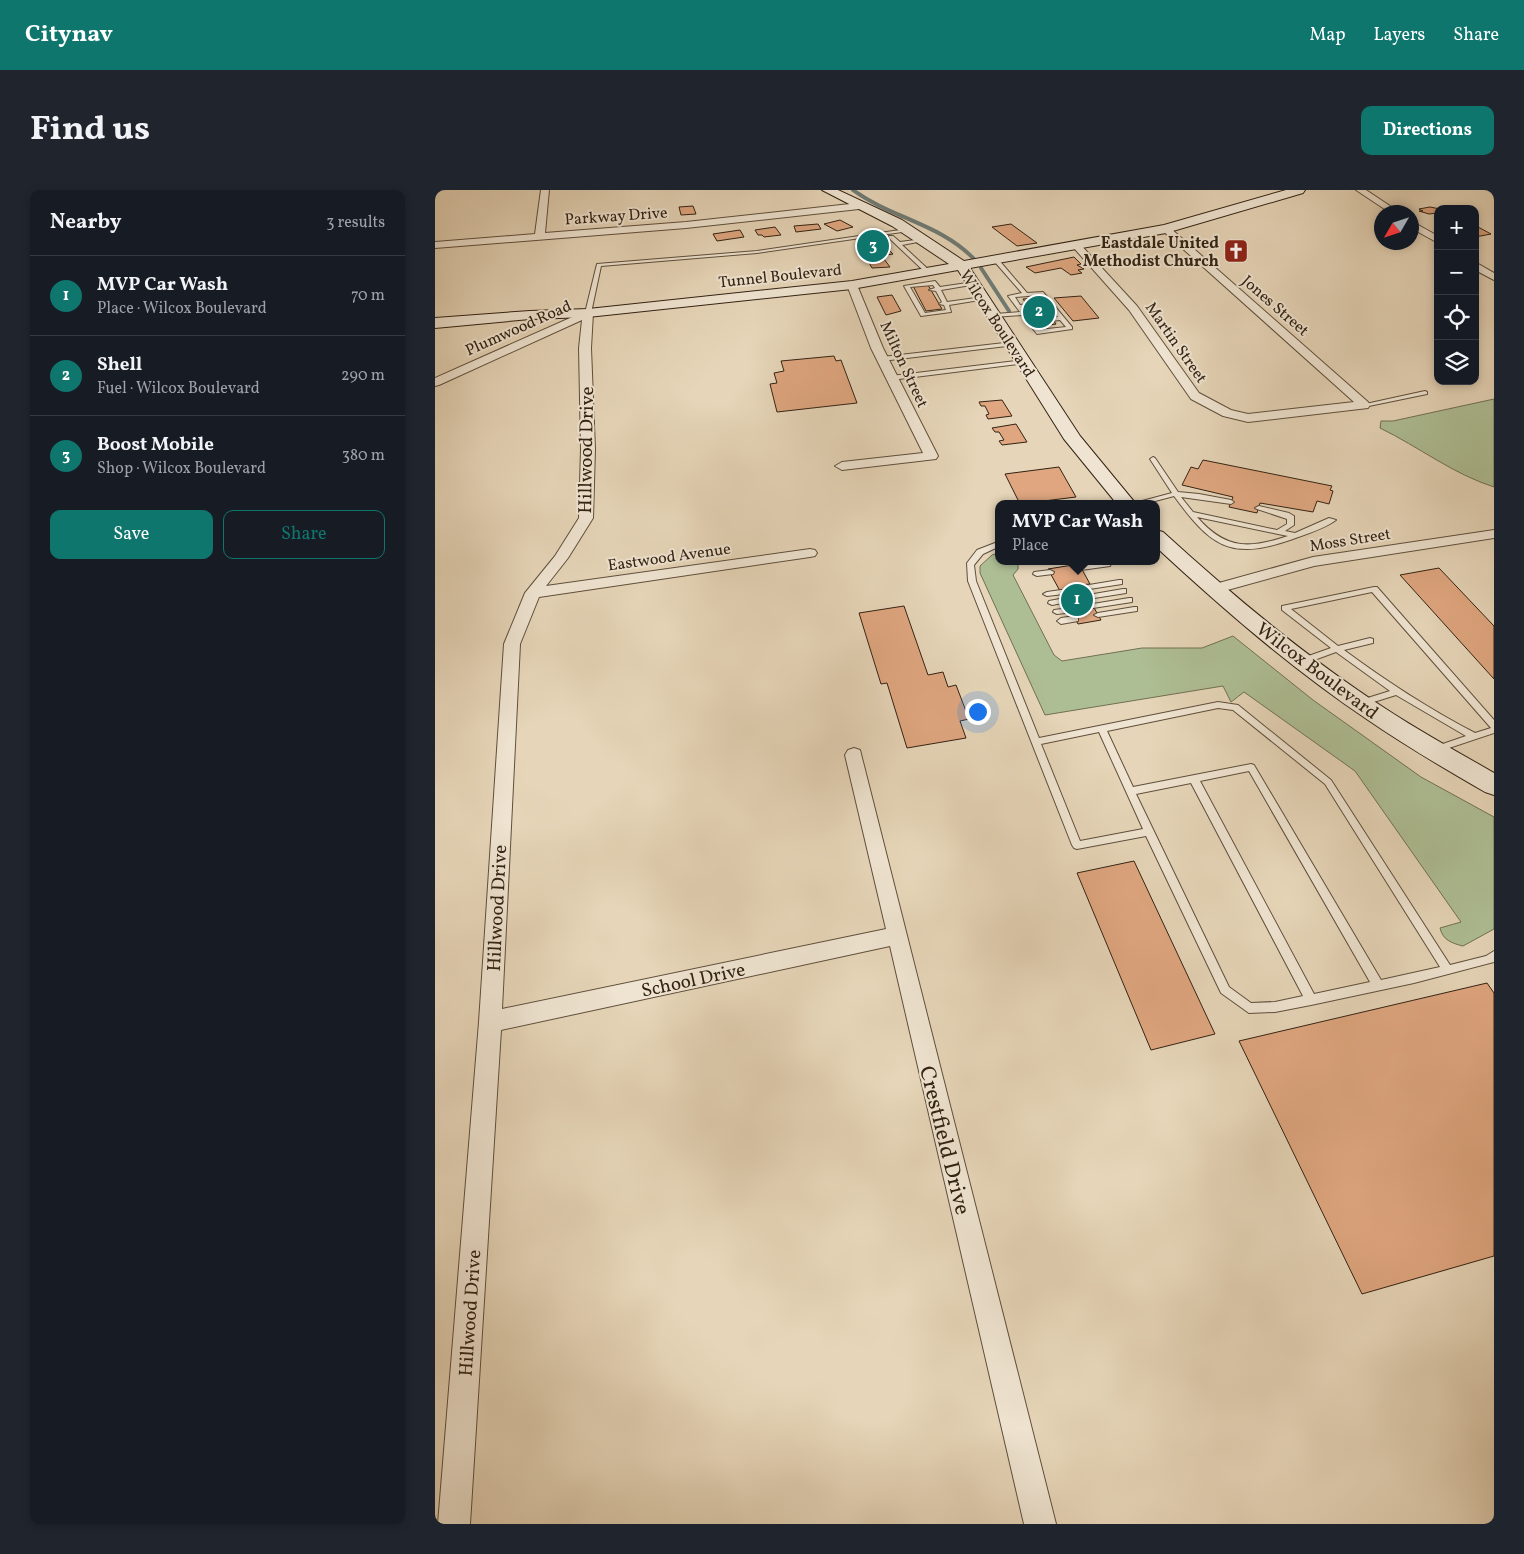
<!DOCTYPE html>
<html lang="en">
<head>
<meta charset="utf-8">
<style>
  body { margin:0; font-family:Vollkorn,serif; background:#20242c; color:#f1f3f6 }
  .controls { position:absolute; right:15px; top:15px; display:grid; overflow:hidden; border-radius:10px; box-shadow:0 2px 8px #0003 }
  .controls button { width:45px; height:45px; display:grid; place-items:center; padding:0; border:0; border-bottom:1px solid #363941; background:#171b24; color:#f1f3f6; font:25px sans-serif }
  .compass { position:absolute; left:939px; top:15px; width:45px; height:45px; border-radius:50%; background:#171b24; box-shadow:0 2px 8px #0003; rotate:231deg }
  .you { position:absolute; left:542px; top:521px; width:18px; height:18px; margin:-12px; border:4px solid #fff; border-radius:50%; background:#1a73e8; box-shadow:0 0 0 8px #1a73e833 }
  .badge { display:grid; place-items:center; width:32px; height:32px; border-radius:50%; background:#0f766e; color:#fff; font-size:16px; font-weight:700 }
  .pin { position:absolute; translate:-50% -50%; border:2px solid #fff; box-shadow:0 1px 5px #0006 }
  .popup { position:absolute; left:560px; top:310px; width:165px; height:65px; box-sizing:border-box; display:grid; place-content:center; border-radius:10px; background:#171b24; filter:drop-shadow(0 1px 4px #0005); font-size:16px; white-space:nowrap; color:#9ea1a6 }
  .popup b { font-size:19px; color:#f1f3f6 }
  .popup::after { content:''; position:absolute; left:50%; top:100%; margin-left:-10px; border:10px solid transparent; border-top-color:#171b24 }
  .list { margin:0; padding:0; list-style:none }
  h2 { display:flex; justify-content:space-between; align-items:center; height:65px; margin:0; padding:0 20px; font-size:21px }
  h2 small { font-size:16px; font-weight:400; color:#9ea1a6 }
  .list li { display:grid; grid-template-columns:32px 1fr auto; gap:15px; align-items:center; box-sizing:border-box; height:80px; padding:0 20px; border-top:1px solid #363941 }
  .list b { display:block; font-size:19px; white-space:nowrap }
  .list p { margin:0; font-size:16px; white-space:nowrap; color:#9ea1a6 }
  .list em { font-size:16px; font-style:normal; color:#9ea1a6 }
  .actions { display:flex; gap:10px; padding:15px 20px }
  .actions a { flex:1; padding:11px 0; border:1px solid #0f766e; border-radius:10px; text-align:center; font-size:18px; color:#0f766e }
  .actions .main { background:#0f766e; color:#fff }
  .icon { flex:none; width:28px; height:28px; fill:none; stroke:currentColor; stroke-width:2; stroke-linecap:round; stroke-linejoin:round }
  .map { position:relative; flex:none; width:1059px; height:1334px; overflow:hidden; border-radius:10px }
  header { display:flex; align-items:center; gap:30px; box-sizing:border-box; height:70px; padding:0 25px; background:#0f766e; color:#fff }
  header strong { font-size:24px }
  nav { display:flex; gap:28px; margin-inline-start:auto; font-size:18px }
  .intro { display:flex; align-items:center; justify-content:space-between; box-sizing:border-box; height:120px; padding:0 30px }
  h1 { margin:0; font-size:35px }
  .button { padding:12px 22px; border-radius:10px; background:#0f766e; color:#fff; font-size:18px; font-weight:700 }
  main { display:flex; gap:30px; padding:0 30px }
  aside { flex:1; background:#171b24; border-radius:10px; box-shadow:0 2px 8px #0003 }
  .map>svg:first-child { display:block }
  .green { fill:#aebe94; stroke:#707054 }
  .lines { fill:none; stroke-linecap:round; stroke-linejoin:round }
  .stream { stroke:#6f7b75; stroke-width:4 }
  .building { fill:#dfa67f; stroke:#322213 }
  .lane-casing { stroke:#5f4f3c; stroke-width:2 }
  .street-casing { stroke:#5f4f3c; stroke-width:2 }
  .secondary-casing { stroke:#322213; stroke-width:2 }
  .lane { fill:#efe4d1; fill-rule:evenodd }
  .street { fill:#efe4d1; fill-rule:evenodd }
  .secondary { fill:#efe4d1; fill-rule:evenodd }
  .labels { text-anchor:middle; stroke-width:4; stroke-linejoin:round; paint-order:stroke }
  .far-street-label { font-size:16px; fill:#322213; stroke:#efe4d1 }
  .far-poi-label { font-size:16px; font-weight:bold; fill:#322213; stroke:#efe4d1; text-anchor:end }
  .street-label { font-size:19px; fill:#322213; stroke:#efe4d1 }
  .near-street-label { font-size:22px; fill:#322213; stroke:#efe4d1 }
</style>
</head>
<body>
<header>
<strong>Citynav</strong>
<nav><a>Map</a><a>Layers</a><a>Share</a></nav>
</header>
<div class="intro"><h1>Find us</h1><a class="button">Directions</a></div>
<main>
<aside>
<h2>Nearby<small>3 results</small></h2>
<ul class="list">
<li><span class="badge">1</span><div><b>MVP Car Wash</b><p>Place · Wilcox Boulevard</p></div><em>70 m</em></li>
<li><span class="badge">2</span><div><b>Shell</b><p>Fuel · Wilcox Boulevard</p></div><em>290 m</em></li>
<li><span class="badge">3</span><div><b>Boost Mobile</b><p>Shop · Wilcox Boulevard</p></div><em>380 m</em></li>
</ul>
<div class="actions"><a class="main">Save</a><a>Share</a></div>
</aside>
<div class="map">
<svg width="1059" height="1334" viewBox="0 0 1059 1334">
  <rect width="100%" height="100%" fill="#e6d5b8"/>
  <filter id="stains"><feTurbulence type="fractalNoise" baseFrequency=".004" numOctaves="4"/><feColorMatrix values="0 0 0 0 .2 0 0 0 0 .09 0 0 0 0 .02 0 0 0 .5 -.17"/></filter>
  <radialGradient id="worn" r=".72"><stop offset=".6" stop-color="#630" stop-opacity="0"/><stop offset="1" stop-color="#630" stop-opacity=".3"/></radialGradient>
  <path class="green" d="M 1059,209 L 1059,297 C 1018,284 984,257 945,238 L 946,231 L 958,231 Z
    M 563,363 L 563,371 L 583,371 L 583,379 L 578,385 L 619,465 L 627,471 L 707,458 L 767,458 L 798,446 L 878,510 L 986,587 L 1059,627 L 1059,739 L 1028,756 C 1016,753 1008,750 1005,738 L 1026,732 L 920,581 L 809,502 L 796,512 L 788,496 L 610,525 L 545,383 L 545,376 L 557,365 Z"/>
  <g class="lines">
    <path class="stream" d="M 418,0 C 456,28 506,34 539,69
      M 546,78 L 574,121"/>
  </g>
  <path class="building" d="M 258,16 L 261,24 L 246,25 L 244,17 Z
    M 995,17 L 1005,19 L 1003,19 L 1003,23 L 994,24 L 984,21 L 988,21 L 984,19 Z
    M 405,30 L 418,37 L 402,41 L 389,34 Z
    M 383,34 L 386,39 L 361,42 L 359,36 Z
    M 576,34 L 602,53 L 582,56 L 557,37 Z
    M 340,37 L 346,45 L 329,47 L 327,45 L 323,45 L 320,40 Z
    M 1043,37 L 1056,44 L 1040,47 L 1040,38 Z
    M 305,40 L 309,47 L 282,51 L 278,44 Z
    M 443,49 L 458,64 L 439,67 L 424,52 Z
    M 639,67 L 646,74 L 642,75 L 649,79 L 643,80 L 647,83 L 636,85 L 626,78 L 600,83 L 591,77 Z
    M 449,69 L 455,77 L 437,78 L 433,71 Z
    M 493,95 L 507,119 L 491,121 L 478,96 Z
    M 457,105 L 466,121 L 451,125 L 442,107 Z
    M 646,106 L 664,128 L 638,131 L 619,108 Z
    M 602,108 L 621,134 L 606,136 L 588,109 Z
    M 399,166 L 401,171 L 406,170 L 422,213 L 342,222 L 335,194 L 342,193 L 339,183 L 349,181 L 346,171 Z
    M 567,210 L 577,226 L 553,229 L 551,225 L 554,224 L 550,216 L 546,216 L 544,212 Z
    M 581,234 L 592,252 L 567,255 L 564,251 L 569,250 L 564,242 L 560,242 L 557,238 Z
    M 768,270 L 897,296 L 895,300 L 898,301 L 894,314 L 882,311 L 878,322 L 825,313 L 822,323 L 794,317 L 798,307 L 747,295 L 756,277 L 763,279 Z
    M 624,277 L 641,307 L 585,314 L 570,284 Z
    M 644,374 L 655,394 L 646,395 L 666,430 L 643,434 L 613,379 Z
    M 1004,378 L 1059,436 L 1059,489 L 965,385 Z
    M 469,416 L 493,485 L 508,482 L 513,497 L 521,495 L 534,529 L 525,531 L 531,548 L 472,558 L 452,493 L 446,494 L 424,423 Z
    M 699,671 L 780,844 L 716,860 L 642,683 Z
    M 1052,793 L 1059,803 L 1059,1066 L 927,1104 L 804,851 Z"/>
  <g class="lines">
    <defs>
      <path id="lane" d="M 472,39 L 474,41 L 322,63 L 166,76 L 156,123 L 153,125 L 150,123 L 162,74 L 322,61 Z
        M 454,46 L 458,46 L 465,52 L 488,49 L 488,51 L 467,55 L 495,81 L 495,83 L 491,83 L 454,48 Z
        M 559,69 L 563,69 L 592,103 L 608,102 L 637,137 L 637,139 L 602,144 L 587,125 L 558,127 L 557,126 L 560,124 L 585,122 L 573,106 L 587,103 L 559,71 ZM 605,105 L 611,112 L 585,115 L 580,107 ZM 613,115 L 616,119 L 590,121 L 587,118 ZM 619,122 L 623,127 L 596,130 L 592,124 ZM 625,130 L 631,137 L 603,140 L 598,133 Z
        M 500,91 L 505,97 L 539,92 L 542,94 L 506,100 L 512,112 L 548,107 L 551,109 L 514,115 L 516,122 L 486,126 L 469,96 ZM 498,95 L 500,98 L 494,100 L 501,101 L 507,112 L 504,114 L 509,115 L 511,120 L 490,123 L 475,97 Z
        M 578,152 L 581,154 L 580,155 L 447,171 L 444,169 L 447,167 Z
        M 589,170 L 591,171 L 591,173 L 456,190 L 453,188 L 456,186 Z
        M 990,201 L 992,202 L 992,204 L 929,217 L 926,215 Z
        M 718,267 L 720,268 L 743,302 L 764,304 L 796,310 L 799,312 L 796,314 L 746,307 L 758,322 L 842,340 L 852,334 L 852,329 L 822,319 L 820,318 L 824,316 L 854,323 L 859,326 L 859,335 L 850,341 L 860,343 L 894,328 L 901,330 C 889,339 869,345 855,350 C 794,371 775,355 739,306 L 709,314 L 696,314 L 737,303 L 715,269 ZM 762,327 L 843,344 L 853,346 C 814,359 791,360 762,327 Z
        M 560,353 L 563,353 L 563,357 L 548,364 L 539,375 L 541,391 L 604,548 L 783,512 L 803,515 L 896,590 L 1015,775 L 1051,766 L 1059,761 L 1059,772 L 979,793 L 876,815 L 840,822 L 814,823 L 786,803 L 711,646 L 642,659 L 639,658 L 637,655 L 533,391 L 532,373 L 542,360 ZM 783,518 L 798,520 L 890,594 L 1005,777 L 946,790 L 819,575 L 816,574 L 698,597 L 672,541 ZM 664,542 L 708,639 L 645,651 L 606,554 ZM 814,581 L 935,792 L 879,804 L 765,591 ZM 756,593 L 868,806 L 840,812 L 816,813 L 794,797 L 701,604 Z
        M 672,372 L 676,374 L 675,376 L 646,380 L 642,378 L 646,376 Z
        M 615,380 L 619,382 L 618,384 L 602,386 L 598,384 L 599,382 Z
        M 684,390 L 687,390 L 687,394 L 648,400 L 644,398 L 648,396 Z
        M 939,397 L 942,397 L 1059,530 L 1059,543 L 1002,562 L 996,562 L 994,560 L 996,558 L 1031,546 L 961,505 L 926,516 L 923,515 L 922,513 L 923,511 L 955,501 L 901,462 L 871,473 L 865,473 L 865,469 L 896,458 L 847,420 L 847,416 ZM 937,402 L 1056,538 L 1040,543 C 994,519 951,491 909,460 L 938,453 L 938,449 L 935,448 L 903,456 L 856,419 Z
        M 688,399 L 691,399 L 691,403 L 653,409 L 649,407 L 653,405 Z
        M 626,400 L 629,400 L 629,404 L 612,406 L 608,404 L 612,402 Z
        M 630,408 L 634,410 L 633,412 L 617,415 L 613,413 L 614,411 Z
        M 694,408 L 697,408 L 697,412 L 658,418 L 654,416 L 658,414 Z
        M 699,417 L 702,417 L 702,421 L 663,427 L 659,425 L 663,423 Z
        M 635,418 L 639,420 L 638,422 L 622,424 L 618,422 L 619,420 Z
        M 640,426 L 643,427 L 643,431 L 626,434 L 622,431 L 626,428 Z"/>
      <path id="street" d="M 106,0 L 114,0 L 110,43 L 251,32 L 424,13 L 428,16 L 424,19 L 251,38 L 0,58 L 0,52 L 100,44 Z
        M 921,0 L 931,0 L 964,22 L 954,22 Z
        M 976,31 L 1003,46 L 1003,53 L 976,38 Z
        M 731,36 L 734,37 L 933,212 L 935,215 L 933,218 L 813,232 L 788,226 L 756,209 L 694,120 L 638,57 L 638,53 L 644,53 L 702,116 L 764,203 L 796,220 L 813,224 L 919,212 L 728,41 L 728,37 Z
        M 1040,72 L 1059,83 L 1059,90 L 1040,80 Z
        M 417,92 L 422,95 L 448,158 L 503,266 L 501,269 L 407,280 L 400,276 L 407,272 L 488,263 L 436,158 L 412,95 Z
        M 153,120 L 158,123 L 156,158 L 160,259 L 158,328 L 133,368 L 111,396 L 375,359 L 380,360 L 382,363 L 380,366 L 375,367 L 104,407 L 85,454 L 67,819 L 451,739 L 410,565 L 413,560 L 419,558 L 425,560 L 621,1334 L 589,1334 L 455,756 L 66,840 L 35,1334 L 3,1334 L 44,832 L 69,454 L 90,403 L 120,366 L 144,328 L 146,259 L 144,158 L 147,130 L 4,195 L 0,196 L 0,188 Z
        M 1059,340 L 1059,348 L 879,376 L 778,404 L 773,402 L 770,399 L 773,396 L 878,367 Z"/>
      <path id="secondary" d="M 387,0 L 403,0 L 467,30 L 529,71 L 729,35 L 851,0 L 870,0 L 868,3 L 731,43 L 535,78 L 645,246 L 701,314 L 682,314 L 629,249 L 523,80 L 417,99 L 153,127 L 95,129 L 0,138 L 0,128 L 95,121 L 153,119 L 417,91 L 514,74 L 457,36 Z
        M 721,340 L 728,342 C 798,406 871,467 951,519 C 986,542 1023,562 1059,583 L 1059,605 L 1050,602 C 1010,579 971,556 933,530 C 857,479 788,419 721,357 Z"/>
    </defs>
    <use href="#lane" class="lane-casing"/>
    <use href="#street" class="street-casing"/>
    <use href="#secondary" class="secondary-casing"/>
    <use href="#lane" class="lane"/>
    <use href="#street" class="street"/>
    <use href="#secondary" class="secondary"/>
  </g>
  <defs>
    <symbol id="church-square" viewBox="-11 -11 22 22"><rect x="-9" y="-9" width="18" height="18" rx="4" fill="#8f2418" stroke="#efe4d1"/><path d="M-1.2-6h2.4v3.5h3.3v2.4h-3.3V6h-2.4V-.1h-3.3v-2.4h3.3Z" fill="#fff"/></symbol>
  </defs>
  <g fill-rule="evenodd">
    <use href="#church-square" x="787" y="47" width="28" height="28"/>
  </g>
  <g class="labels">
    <g class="far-street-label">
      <text transform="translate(181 25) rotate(-4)" y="6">Parkway Drive</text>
      <text transform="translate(345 85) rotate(-6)" y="6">Tunnel Boulevard</text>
      <text transform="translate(841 115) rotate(41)" y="6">Jones Street</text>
      <text transform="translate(563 133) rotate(57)" y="6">Wilcox Boulevard</text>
      <text transform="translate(83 137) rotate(-24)" y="6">Plumwood Road</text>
      <text transform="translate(742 152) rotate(55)" y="6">Martin Street</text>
      <text transform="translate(470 174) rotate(65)" y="6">Milton Street</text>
      <text transform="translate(915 349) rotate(-9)" y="6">Moss Street</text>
      <text transform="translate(234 366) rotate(-8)" y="6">Eastwood Avenue</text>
    </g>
    <g class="far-poi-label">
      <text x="784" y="58">Eastdale United<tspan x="784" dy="18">Methodist Church</tspan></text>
    </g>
    <g class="street-label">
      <text transform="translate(150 260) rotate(-89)" y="7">Hillwood Drive</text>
      <text transform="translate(883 480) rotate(37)" y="7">Wilcox Boulevard</text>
      <text transform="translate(61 718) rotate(-87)" y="7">Hillwood Drive</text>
      <text transform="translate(258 789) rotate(-12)" y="7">School Drive</text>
      <text transform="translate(34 1123) rotate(-86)" y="7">Hillwood Drive</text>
    </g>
    <g class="near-street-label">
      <text transform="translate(511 950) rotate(76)" y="8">Crestfield Drive</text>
    </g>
  </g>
  <rect width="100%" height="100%" filter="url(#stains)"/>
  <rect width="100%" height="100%" fill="url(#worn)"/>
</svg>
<div class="controls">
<button>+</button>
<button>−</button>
<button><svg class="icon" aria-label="locate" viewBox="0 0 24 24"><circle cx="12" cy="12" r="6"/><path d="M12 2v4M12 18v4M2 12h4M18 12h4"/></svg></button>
<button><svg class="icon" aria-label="layers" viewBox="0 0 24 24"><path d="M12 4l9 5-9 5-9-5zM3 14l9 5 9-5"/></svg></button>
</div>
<svg class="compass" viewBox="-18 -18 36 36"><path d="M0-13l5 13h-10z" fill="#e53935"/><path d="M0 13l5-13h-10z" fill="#9ea1a6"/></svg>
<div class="you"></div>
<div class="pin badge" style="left:642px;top:410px">1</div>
<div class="popup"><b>MVP Car Wash</b>Place</div>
<div class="pin badge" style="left:604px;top:122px">2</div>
<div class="pin badge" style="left:438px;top:56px">3</div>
</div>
</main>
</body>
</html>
